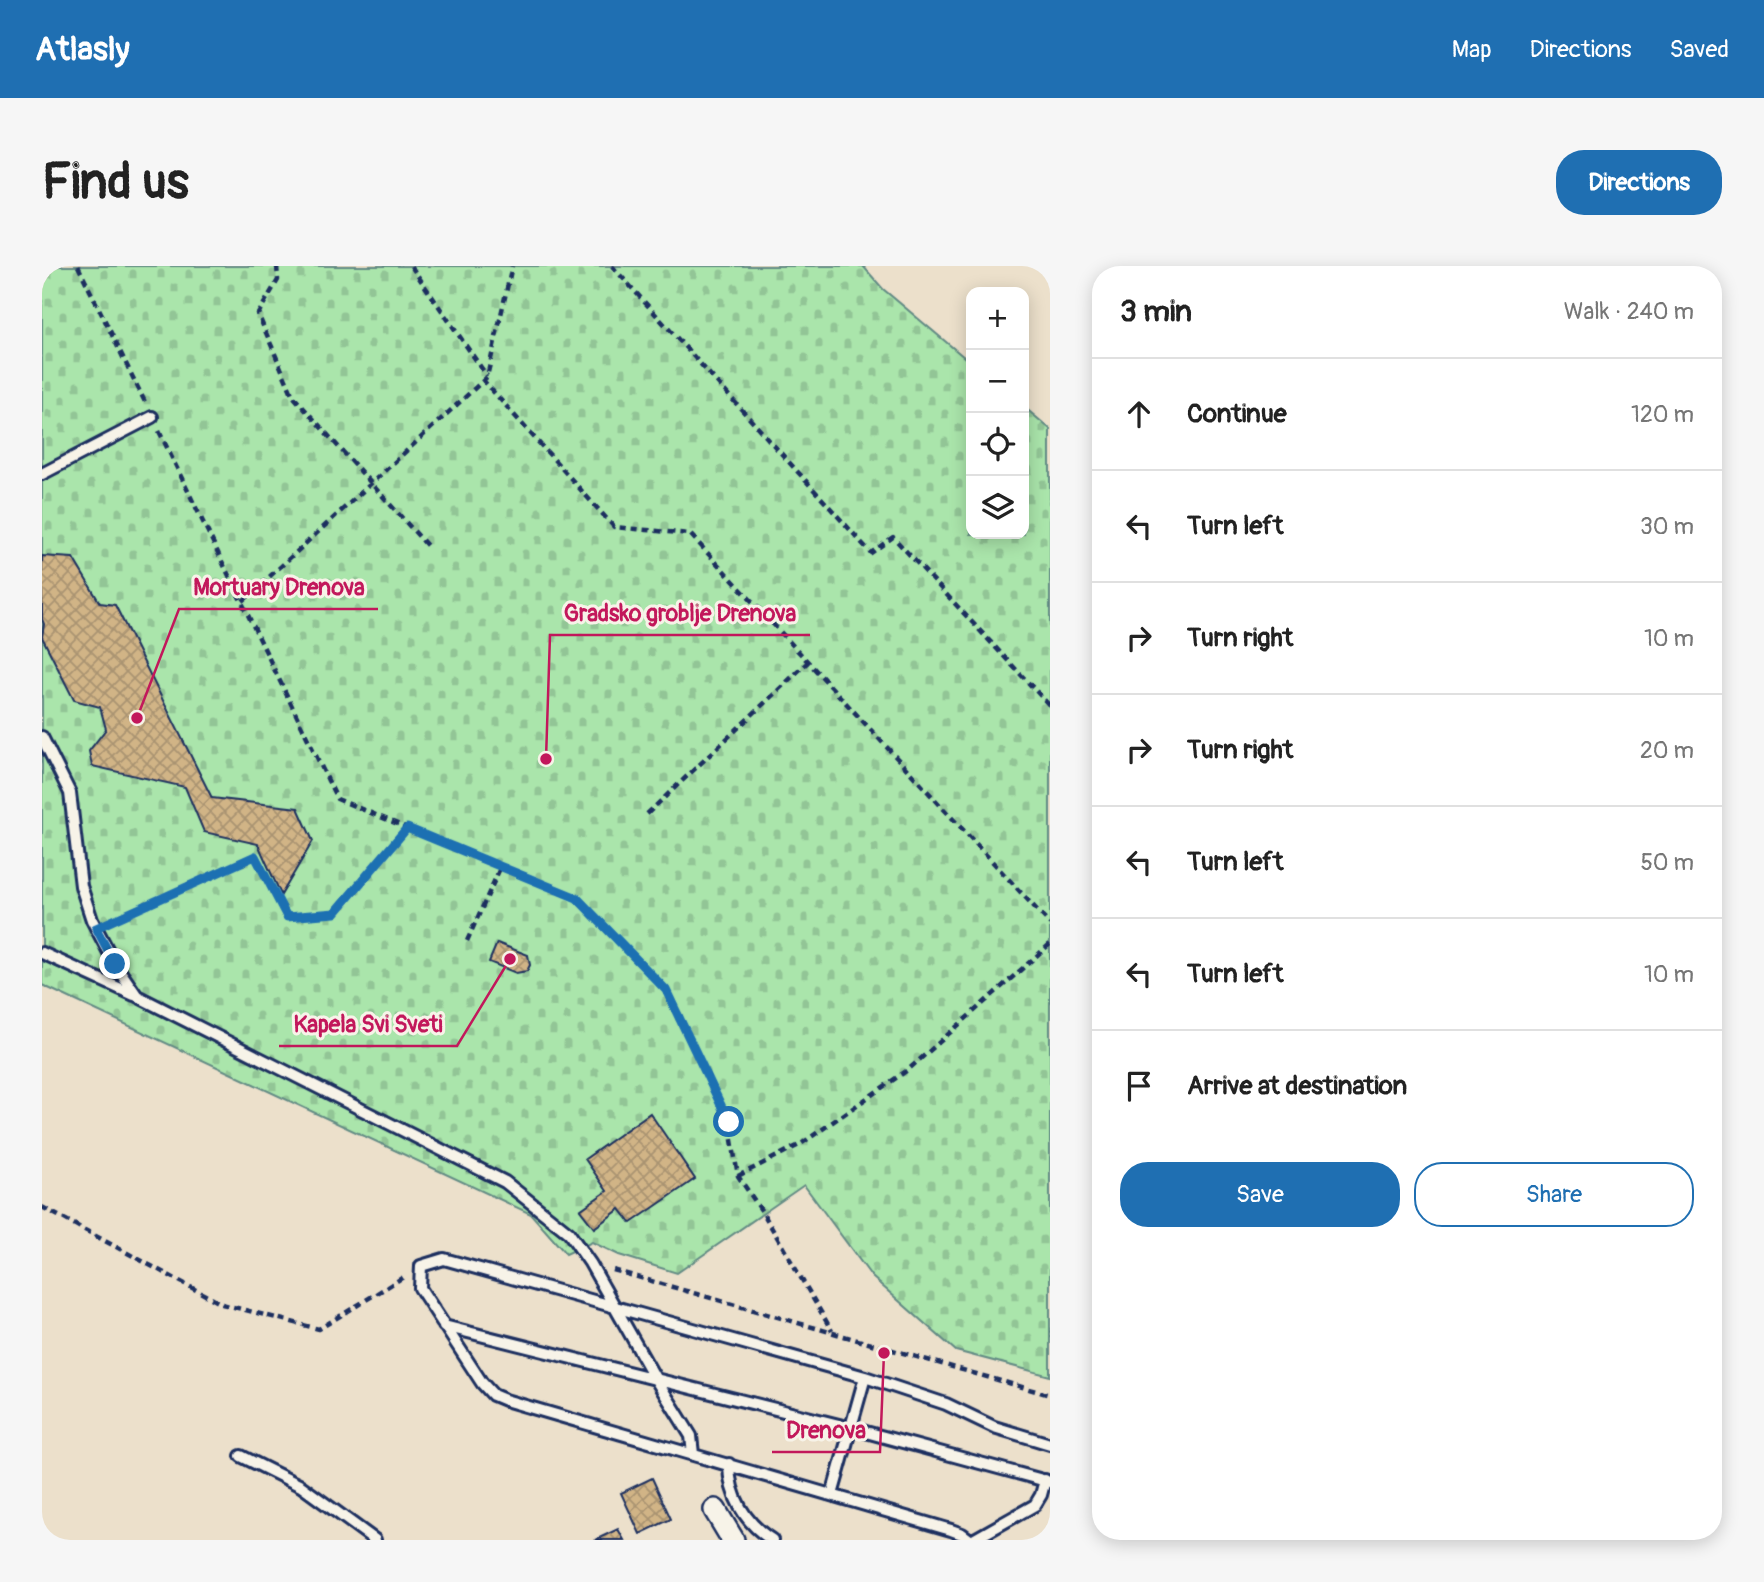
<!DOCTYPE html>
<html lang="en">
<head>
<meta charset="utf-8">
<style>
  body { margin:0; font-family:Pangolin,sans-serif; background:#f6f6f6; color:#222 }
  .controls { position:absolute; right:21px; top:21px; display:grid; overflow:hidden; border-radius:14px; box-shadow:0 4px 18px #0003 }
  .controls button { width:63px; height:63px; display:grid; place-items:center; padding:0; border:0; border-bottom:2px solid #e0e0e0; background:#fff; color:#222; font:35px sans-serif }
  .stop { position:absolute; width:21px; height:21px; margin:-16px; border:5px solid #1f6fb2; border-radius:50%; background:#fff }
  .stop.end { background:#1f6fb2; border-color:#fff; box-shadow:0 2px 7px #0008 }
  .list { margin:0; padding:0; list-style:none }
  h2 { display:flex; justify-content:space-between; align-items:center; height:91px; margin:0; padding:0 28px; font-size:30px }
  h2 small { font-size:23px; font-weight:400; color:#767676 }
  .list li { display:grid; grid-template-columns:46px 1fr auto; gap:21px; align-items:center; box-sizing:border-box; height:112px; padding:0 28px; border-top:2px solid #e0e0e0 }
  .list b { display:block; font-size:26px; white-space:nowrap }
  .list em { font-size:23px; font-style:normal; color:#767676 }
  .actions { display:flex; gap:14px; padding:21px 28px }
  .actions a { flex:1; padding:16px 0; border:2px solid #1f6fb2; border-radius:28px; text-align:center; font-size:24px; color:#1f6fb2 }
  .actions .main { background:#1f6fb2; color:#fff }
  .icon { flex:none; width:38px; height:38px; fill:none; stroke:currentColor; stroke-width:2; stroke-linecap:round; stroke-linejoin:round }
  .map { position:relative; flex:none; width:1008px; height:1274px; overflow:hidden; border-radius:28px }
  header { display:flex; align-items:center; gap:42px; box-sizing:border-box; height:98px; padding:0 35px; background:#1f6fb2; color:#fff }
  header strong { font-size:33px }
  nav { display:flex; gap:38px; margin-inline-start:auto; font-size:24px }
  .intro { display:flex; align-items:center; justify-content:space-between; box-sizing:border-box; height:168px; padding:0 42px }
  h1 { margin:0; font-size:49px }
  .button { padding:18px 32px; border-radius:28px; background:#1f6fb2; color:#fff; font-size:24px; font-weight:700 }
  main { display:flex; gap:42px; padding:0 42px }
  aside { flex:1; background:#fff; border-radius:28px; box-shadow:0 4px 18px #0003 }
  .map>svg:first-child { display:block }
  .cemetery { fill:url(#cemetery-stones); stroke:#628a84; stroke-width:2 }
  .building { fill:url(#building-cross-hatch); stroke:#1b2f5e; stroke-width:2 }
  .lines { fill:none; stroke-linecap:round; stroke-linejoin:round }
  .service-casing { stroke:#1b2f5e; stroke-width:16 }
  .minor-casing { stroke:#1b2f5e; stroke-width:26 }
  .path { stroke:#1b2f5e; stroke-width:4.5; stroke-dasharray:7 5; stroke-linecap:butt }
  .service { stroke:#f7f3e8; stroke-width:10 }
  .minor { stroke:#f7f3e8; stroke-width:21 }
  .route { stroke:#1f6fb2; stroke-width:9 }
  .leader { fill:none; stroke:#c2185b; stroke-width:2.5 }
  .callout-dot { fill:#c2185b; stroke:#f7f3e8; stroke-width:2.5 }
  .callout-label { font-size:23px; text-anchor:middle; font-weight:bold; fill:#c2185b; stroke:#f7f3e8; stroke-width:6; stroke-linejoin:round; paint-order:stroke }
</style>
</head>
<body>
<header>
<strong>Atlasly</strong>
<nav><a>Map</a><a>Directions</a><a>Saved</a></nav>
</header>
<div class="intro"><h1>Find us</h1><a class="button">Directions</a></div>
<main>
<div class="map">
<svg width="1008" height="1274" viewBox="0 0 1008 1274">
  <defs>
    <pattern id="cemetery-stones" width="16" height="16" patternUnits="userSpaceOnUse" patternTransform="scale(1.75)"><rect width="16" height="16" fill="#aae5ab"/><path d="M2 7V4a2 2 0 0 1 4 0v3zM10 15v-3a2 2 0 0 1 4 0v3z" fill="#92c596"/></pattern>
    <pattern id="building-cross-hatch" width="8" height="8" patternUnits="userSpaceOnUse" patternTransform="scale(1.75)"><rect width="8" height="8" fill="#d1b486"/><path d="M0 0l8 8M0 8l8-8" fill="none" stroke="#a99371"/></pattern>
  </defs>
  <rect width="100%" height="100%" fill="#ece0cb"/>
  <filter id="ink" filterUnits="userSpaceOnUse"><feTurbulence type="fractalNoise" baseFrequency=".0143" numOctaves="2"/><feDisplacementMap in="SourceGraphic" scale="14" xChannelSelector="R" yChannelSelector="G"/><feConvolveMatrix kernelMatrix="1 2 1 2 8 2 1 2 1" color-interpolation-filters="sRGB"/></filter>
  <g filter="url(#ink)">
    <path class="cemetery" d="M 0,0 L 821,0 L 841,23 L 929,97 L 929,268 L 982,268 L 982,141 L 1008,163 L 1008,1110 L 914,1085 L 830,1011 L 762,919 L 635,1007 L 577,989 L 550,976 L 524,988 L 489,948 L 0,719 Z"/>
    <path class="building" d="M 0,290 L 31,292 L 58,337 L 73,339 L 170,532 L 256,542 L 271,575 L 239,629 L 216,578 L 162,566 L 143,521 L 50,500 L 47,485 L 64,463 L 58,441 L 32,434 L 0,371 L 2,358 L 0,353 Z
      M 455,677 L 486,689 L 488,699 L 485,705 L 474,707 L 447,696 Z
      M 608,847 L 653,913 L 589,957 L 578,943 L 552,962 L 538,944 L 565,925 L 543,893 Z
      M 610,1212 L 629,1253 L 598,1268 L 579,1227 Z
      M 576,1263 L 582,1274 L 553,1274 Z"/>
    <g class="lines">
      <defs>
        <path id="service" d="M 0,208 L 110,151
          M 0,471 L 28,527 L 39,620 L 50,654 L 73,698 L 95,730 L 463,916 L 527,967 L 548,997 L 613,1112 L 649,1170 L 651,1188
          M 0,687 L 92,729
          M 402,1060 L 809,1162 L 1008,1216
          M 199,1190 L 259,1220 L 333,1274
          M 687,1198 C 687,1230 703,1257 730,1274
          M 790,1229 L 823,1111
          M 928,1274 L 920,1268 L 909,1264 L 463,1134 L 451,1129 L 440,1117 L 378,1022 L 379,1000 L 402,993 L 823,1111 L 904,1138 L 952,1161 L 1008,1178
          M 931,1274 L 993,1239 L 999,1229 L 1003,1214"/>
        <path id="minor" d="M 673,1244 L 691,1274"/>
      </defs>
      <use href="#service" class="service-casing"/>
      <use href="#minor" class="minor-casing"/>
      <path class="path" d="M 36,0 L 104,138
        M 235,0 L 236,14 L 216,48 L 251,130 L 388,283
        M 369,0 L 445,110
        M 570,0 L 829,287 L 851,271 L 1008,440
        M 440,113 L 572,261 L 648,268 L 1008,658
        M 117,165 L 295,533 L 535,632 L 624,724 L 687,856 L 696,910 L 721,947 L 790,1065
        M 201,335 L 445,111 L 470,0
        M 605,548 L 766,396
        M 68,655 L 213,590 L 245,651 L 293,647 L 365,562
        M 425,675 L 459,600
        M 696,910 L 759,878 L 867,803 L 1008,678
        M 0,941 L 180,1038 L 277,1063 L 363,1010
        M 571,1004 L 1008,1129"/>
      <use href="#service" class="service"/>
      <use href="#minor" class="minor"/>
    </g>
  </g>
  <g class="lines" filter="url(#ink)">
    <path class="route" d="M 73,698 L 54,662 L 213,590 L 245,651 L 293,647 L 365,562 L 535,632 L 624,724 L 687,856"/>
  </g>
  <path class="leader" d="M95 452L137 343H336M504 493L508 369H768M468 693L415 780H237M842 1087L838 1186H730"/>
  <g class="callout-dot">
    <circle cx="95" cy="452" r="7"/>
    <circle cx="504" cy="493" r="7"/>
    <circle cx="468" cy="693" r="7"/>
    <circle cx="842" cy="1087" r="7"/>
  </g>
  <g class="callout-label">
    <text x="237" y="329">Mortuary Drenova</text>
    <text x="638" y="355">Gradsko groblje Drenova</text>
    <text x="326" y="766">Kapela Svi Sveti</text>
    <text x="784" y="1172">Drenova</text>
  </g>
</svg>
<div class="controls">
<button>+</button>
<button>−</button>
<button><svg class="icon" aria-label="locate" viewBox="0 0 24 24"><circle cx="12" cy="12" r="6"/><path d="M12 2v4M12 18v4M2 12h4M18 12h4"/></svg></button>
<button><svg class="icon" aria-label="layers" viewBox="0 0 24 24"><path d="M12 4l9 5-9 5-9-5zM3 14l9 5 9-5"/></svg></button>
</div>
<div class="stop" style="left:687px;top:856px"></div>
<div class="stop end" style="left:73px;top:698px"></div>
</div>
<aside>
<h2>3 min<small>Walk · 240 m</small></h2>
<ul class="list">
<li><svg class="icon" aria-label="ahead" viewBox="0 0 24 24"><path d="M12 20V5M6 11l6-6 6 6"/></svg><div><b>Continue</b></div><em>120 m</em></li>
<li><svg class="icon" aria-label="left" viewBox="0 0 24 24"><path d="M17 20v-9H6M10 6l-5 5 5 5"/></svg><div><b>Turn left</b></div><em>30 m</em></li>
<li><svg class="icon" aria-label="right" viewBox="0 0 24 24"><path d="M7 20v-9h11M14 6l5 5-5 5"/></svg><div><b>Turn right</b></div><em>10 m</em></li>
<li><svg class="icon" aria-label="right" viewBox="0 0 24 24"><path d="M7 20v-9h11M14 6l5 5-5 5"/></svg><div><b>Turn right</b></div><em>20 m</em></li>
<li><svg class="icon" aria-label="left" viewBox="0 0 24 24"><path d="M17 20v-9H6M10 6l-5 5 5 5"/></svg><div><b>Turn left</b></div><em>50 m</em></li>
<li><svg class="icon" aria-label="left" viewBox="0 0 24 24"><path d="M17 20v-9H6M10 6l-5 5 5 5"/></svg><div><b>Turn left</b></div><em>10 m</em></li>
<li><svg class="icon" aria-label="arrive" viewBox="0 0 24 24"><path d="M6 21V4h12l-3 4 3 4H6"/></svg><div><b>Arrive at destination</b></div></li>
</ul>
<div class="actions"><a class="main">Save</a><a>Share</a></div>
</aside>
</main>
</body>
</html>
